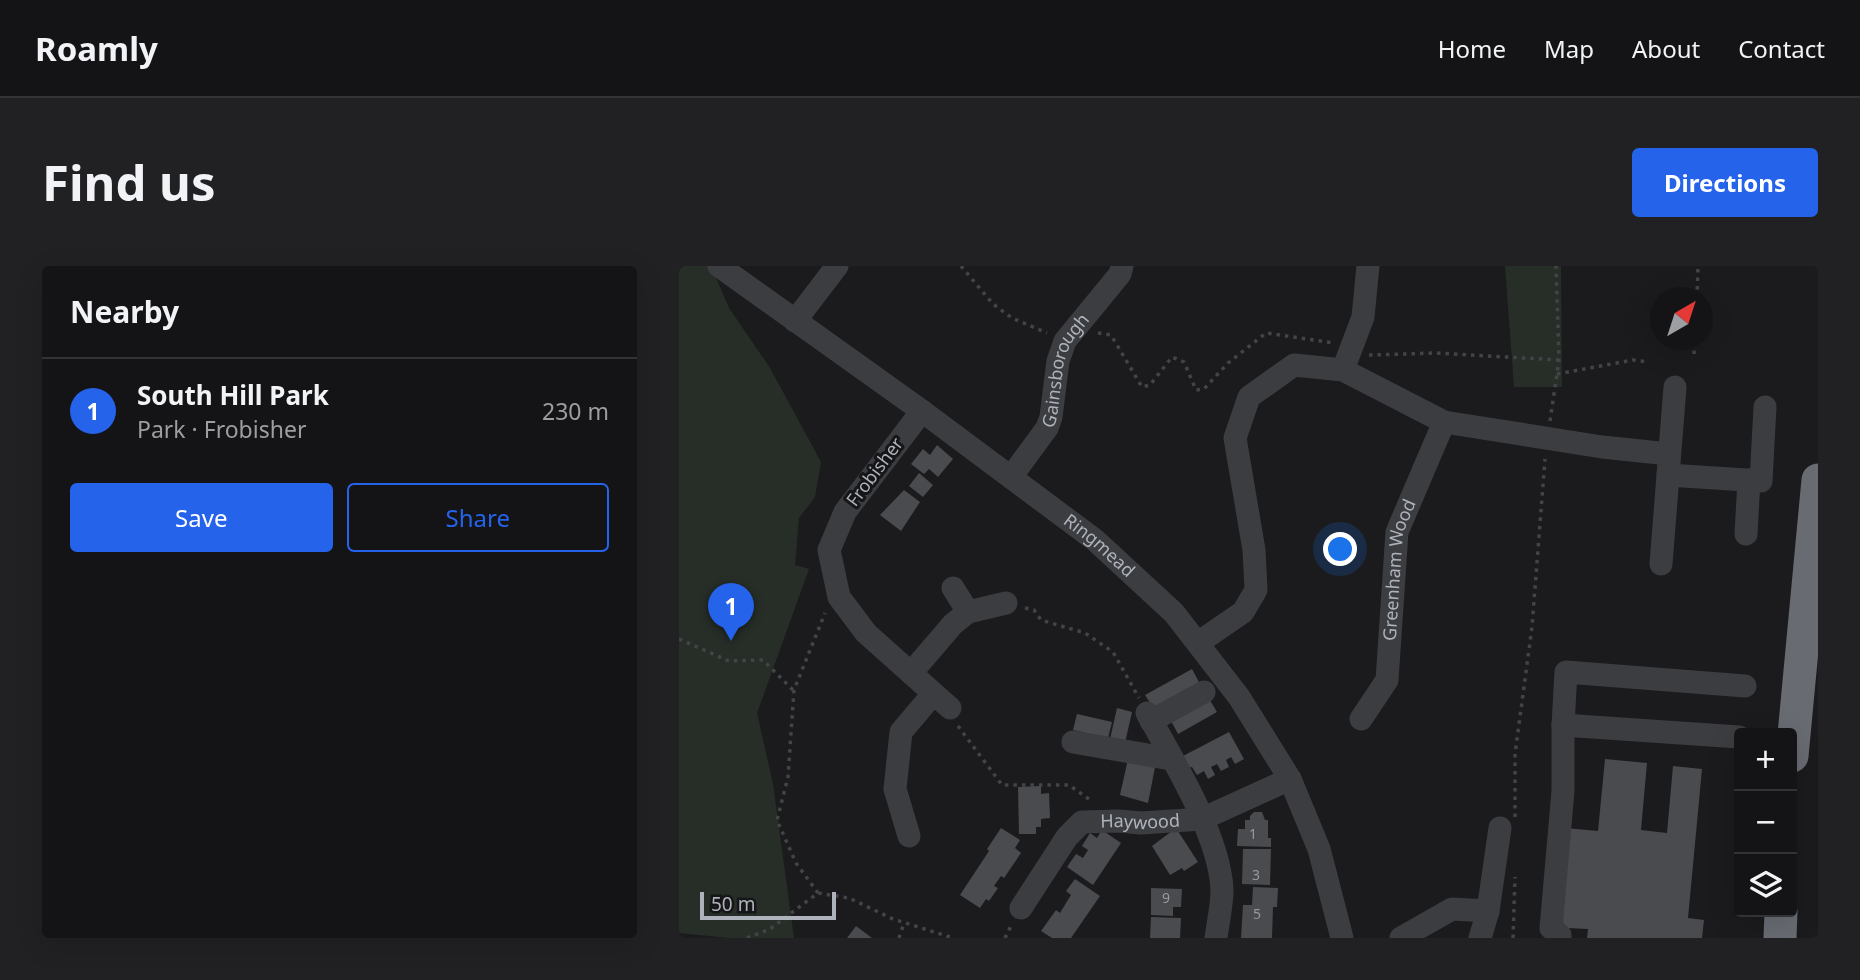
<!DOCTYPE html>
<html lang="en">
<head>
<meta charset="utf-8">
<style>
  body { margin:0; font-family:"Noto Sans",sans-serif; background:#212123; color:#f1f3f6 }
  .controls { position:absolute; right:21px; bottom:21px; display:grid; overflow:hidden; border-radius:7px; box-shadow:0 7px 28px #0002 }
  .controls button { width:63px; height:63px; display:grid; place-items:center; padding:0; border:0; border-bottom:2px solid #333335; background:#141416; color:#f1f3f6; font:35px sans-serif }
  .compass { position:absolute; left:971px; top:21px; width:63px; height:63px; border-radius:50%; background:#141416; box-shadow:0 7px 28px #0002; rotate:39deg }
  .scale { position:absolute; left:21px; bottom:18px; width:136px; box-sizing:border-box; padding-left:7px; border:4px solid #aeb3bb; border-top:0; font-size:19px; line-height:24px; white-space:nowrap; color:#aeb3bb; -webkit-text-stroke:5px #161618; paint-order:stroke }
  .you { position:absolute; left:662px; top:284px; width:24px; height:24px; margin:-18px; border:5px solid #fff; border-radius:50%; background:#1a73e8; box-shadow:0 0 0 10px #1a73e833 }
  .badge { display:grid; place-items:center; width:46px; height:46px; border-radius:50%; background:#2563eb; color:#fff; font-size:23px; font-weight:700 }
  .pin { position:absolute; translate:-50% -58px; filter:drop-shadow(0 2px 4px #0008) }
  .pin::after { content:''; position:absolute; top:37px; width:24px; height:21px; background:inherit; clip-path:polygon(0 0,100% 0,50% 100%) }
  .list { margin:0; padding:0; list-style:none }
  h2 { display:flex; justify-content:space-between; align-items:center; height:91px; margin:0; padding:0 28px; font-size:30px }
  h2 small { font-size:23px; font-weight:400; color:#9d9ea1 }
  .list li { display:grid; grid-template-columns:46px 1fr auto; gap:21px; align-items:center; box-sizing:border-box; height:105px; padding:0 28px; border-top:2px solid #333335 }
  .list b { display:block; font-size:26px; white-space:nowrap }
  .list p { margin:0; font-size:23px; white-space:nowrap; color:#9d9ea1 }
  .list em { font-size:23px; font-style:normal; color:#9d9ea1 }
  .actions { display:flex; gap:14px; padding:21px 28px }
  .actions a { flex:1; padding:16px 0; border:2px solid #2563eb; border-radius:7px; text-align:center; font-size:24px; color:#2563eb }
  .actions .main { background:#2563eb; color:#fff }
  .icon { flex:none; width:38px; height:38px; fill:none; stroke:currentColor; stroke-width:2; stroke-linecap:round; stroke-linejoin:round }
  .map { position:relative; flex:none; width:1139px; height:672px; overflow:hidden; border-radius:7px }
  header { display:flex; align-items:center; gap:42px; box-sizing:border-box; height:98px; padding:0 35px; background:#141416; border-bottom:2px solid #333335 }
  header strong { font-size:33px }
  nav { display:flex; gap:38px; margin-inline-start:auto; font-size:24px }
  .intro { display:flex; align-items:center; justify-content:space-between; box-sizing:border-box; height:168px; padding:0 42px }
  h1 { margin:0; font-size:49px }
  .button { padding:18px 32px; border-radius:7px; background:#2563eb; color:#fff; font-size:24px; font-weight:700 }
  main { display:flex; gap:42px; padding:0 42px }
  aside { flex:1; background:#141416; border-radius:7px; box-shadow:0 7px 28px #0002 }
  .map>svg:first-child { display:block }
  .green { fill:#272e28 }
  .building { fill:#4a4b4f }
  .lines { fill:none; stroke-linecap:round; stroke-linejoin:round }
  .path { stroke:#424448; stroke-width:3.5; stroke-dasharray:3.5 5; stroke-linecap:butt }
  .minor { stroke:#3c3d41; stroke-width:23 }
  .highway { stroke:#686b72; stroke-width:33 }
  .labels { text-anchor:middle; stroke-width:6; stroke-linejoin:round; paint-order:stroke }
  .number-label { font-size:14px; fill:#9599a0 }
  .street-label { font-size:18px; fill:#aeb3bb; stroke:#161618 }
</style>
</head>
<body>
<header>
<strong>Roamly</strong>
<nav><a>Home</a><a>Map</a><a>About</a><a>Contact</a></nav>
</header>
<div class="intro"><h1>Find us</h1><a class="button">Directions</a></div>
<main>
<aside>
<h2>Nearby<small></small></h2>
<ul class="list">
<li><span class="badge">1</span><div><b>South Hill Park</b><p>Park · Frobisher</p></div><em>230 m</em></li>
</ul>
<div class="actions"><a class="main">Save</a><a>Share</a></div>
</aside>
<div class="map">
<svg width="1139" height="672" viewBox="0 0 1139 672">
  <rect width="100%" height="100%" fill="#1b1b1d"/>
  <path class="green" d="M 0,0 L 32,0 L 50,42 L 91,102 L 142,196 L 136,231 L 120,252 L 116,299 L 130,303 L 78,447 L 94,518 L 115,672 L 50,672 L 0,667 Z
    M 826,0 L 882,0 L 883,121 L 835,121 Z"/>
  <path class="building" d="M 258,179 L 274,193 L 259,211 L 250,203 L 245,208 L 232,198 L 244,183 L 251,189 Z
    M 240,207 L 254,219 L 244,231 L 230,220 Z
    M 225,224 L 241,236 L 222,265 L 201,249 Z
    M 513,403 L 521,418 L 475,443 L 466,429 Z
    M 529,431 L 538,446 L 499,468 L 491,453 Z
    M 438,442 L 453,446 L 446,477 L 431,473 Z
    M 398,448 L 433,456 L 429,472 L 394,464 Z
    M 550,466 L 565,493 L 556,498 L 552,491 L 547,494 L 550,501 L 542,505 L 538,498 L 532,501 L 536,509 L 529,513 L 525,505 L 518,509 L 513,501 L 510,502 L 504,490 Z
    M 449,493 L 477,496 L 469,537 L 441,529 Z
    M 926,493 L 968,497 L 962,564 L 988,567 L 994,500 L 1023,503 L 1009,652 L 1025,654 L 1023,672 L 908,672 L 909,663 L 888,662 L 878,648 L 886,562 L 919,565 Z
    M 362,520 L 362,528 L 370,527 L 371,552 L 362,553 L 362,561 L 357,561 L 357,568 L 340,568 L 339,521 Z
    M 575,546 L 583,546 L 586,554 L 589,554 L 589,572 L 592,572 L 592,581 L 558,580 L 559,563 L 566,563 L 566,554 L 571,554 L 571,550 Z
    M 322,562 L 341,574 L 336,582 L 342,587 L 325,612 L 322,610 L 315,620 L 319,622 L 310,635 L 307,633 L 301,642 L 281,629 L 310,585 L 308,583 Z
    M 497,562 L 519,596 L 505,605 L 503,602 L 491,609 L 473,580 Z
    M 423,564 L 442,577 L 414,619 L 388,601 L 397,588 L 404,592 L 409,584 L 403,580 L 411,567 L 418,572 Z
    M 564,583 L 592,583 L 591,619 L 563,618 Z
    M 396,613 L 421,630 L 392,672 L 373,672 L 362,665 L 377,644 L 381,647 L 387,637 L 392,629 L 387,625 Z
    M 574,621 L 599,622 L 598,641 L 594,641 L 593,672 L 562,672 L 564,639 L 573,639 Z
    M 472,622 L 503,623 L 502,641 L 494,641 L 494,650 L 472,649 Z
    M 472,651 L 502,652 L 501,672 L 471,672 Z
    M 177,660 L 193,672 L 168,672 Z"/>
  <g class="lines">
    <path class="path" d="M 282,0 L 314,38 L 333,52 L 368,67
      M 1018,32 L 1019,0
      M 419,67 L 432,69 L 463,121 L 471,119 L 493,91 L 505,96 L 517,124 L 525,123 L 549,97 L 587,67 L 655,77
      M 1015,88 L 1016,74
      M 690,89 L 757,87 L 880,94
      M 878,108 L 954,94 L 970,96
      M 871,155 L 880,94 L 877,0
      M 346,342 L 355,344 L 362,354 L 406,367 L 434,386 L 460,432
      M 0,373 L 50,395 L 84,394 L 114,424
      M 279,460 L 323,519 L 390,519 L 414,536
      M 836,551 L 836,488 L 853,361 L 866,193
      M 139,627 L 117,597 L 98,554 L 109,511 L 115,424 L 146,347
      M 68,672 L 91,663 L 139,627 L 170,632 L 214,653 L 274,672
      M 220,672 L 225,657
      M 326,672 L 333,658
      M 834,672 L 836,611"/>
    <g class="minor">
      <path id="s1" d="M 40,0 L 243,145 L 416,274 L 495,347 L 560,431 L 611,513 L 640,583 L 663,672"/>
      <path d="M 116,55 L 158,0"/>
      <path d="M 664,104 L 684,51 L 689,0"/>
      <path d="M 243,145 L 166,246 L 150,284 L 160,331 L 187,367 L 271,442"/>
      <path d="M 989,209 L 1082,215 L 1086,141"/>
      <path id="s2" d="M 332,211 L 368,162 L 372,151 L 379,95 L 386,75 L 441,8 L 443,0"/>
      <path d="M 1067,268 L 1070,214"/>
      <path d="M 982,298 L 996,121"/>
      <path d="M 289,346 L 327,337"/>
      <path d="M 519,377 L 564,346 L 577,324 L 575,284 L 556,172 L 570,131 L 615,99 L 664,104 L 765,156 L 923,181 L 990,188"/>
      <path d="M 232,407 L 274,358 L 289,346 L 274,322"/>
      <path d="M 468,447 C 494,494 541,570 543,624 C 543,639 539,657 537,672"/>
      <path id="s3" d="M 682,453 L 708,414 L 718,266 L 765,156"/>
      <path d="M 472,455 L 525,426"/>
      <path d="M 884,459 L 1060,471"/>
      <path d="M 394,476 L 492,493"/>
      <path d="M 230,570 L 216,523 L 222,466 L 254,428"/>
      <path id="s4" d="M 342,642 L 388,571 L 403,556 L 440,555 L 462,557 L 523,553 L 611,513"/>
      <path d="M 722,672 L 773,643 L 809,645"/>
      <path d="M 801,672 L 809,645 L 821,562"/>
      <path d="M 881,672 L 881,669 L 872,662 L 884,525 L 884,459 L 887,406 L 1066,420"/>
    </g>
    <path class="highway" d="M 1113,490 L 1139,214
      M 1101,672 L 1102,646"/>
  </g>
  <g class="labels">
    <g class="number-label">
      <text x="574" y="573">1</text>
      <text x="577" y="614">3</text>
      <text x="487" y="637">9</text>
      <text x="578" y="653">5</text>
    </g>
    <g class="street-label">
      <text dy="6" stroke="none"><textPath href="#s2" startOffset="122">Gainsborough</textPath></text>
      <text transform="translate(196 206) rotate(-53)" y="6">Frobisher</text>
      <text dy="6" stroke="none"><textPath href="#s1" startOffset="472">Ringmead</textPath></text>
      <text dy="6" stroke="none"><textPath href="#s3" startOffset="158">Greenham Wood</textPath></text>
      <text dy="6" stroke="none"><textPath href="#s4" startOffset="164">Haywood</textPath></text>
    </g>
  </g>
</svg>
<div class="controls">
<button>+</button>
<button>−</button>
<button><svg class="icon" aria-label="layers" viewBox="0 0 24 24"><path d="M12 4l9 5-9 5-9-5zM3 14l9 5 9-5"/></svg></button>
</div>
<svg class="compass" viewBox="-18 -18 36 36"><path d="M0-13l5 13h-10z" fill="#e53935"/><path d="M0 13l5-13h-10z" fill="#9d9ea1"/></svg>
<div class="scale">50 m</div>
<div class="you"></div>
<div class="pin badge" style="left:52px;top:375px">1</div>
</div>
</main>
</body>
</html>
